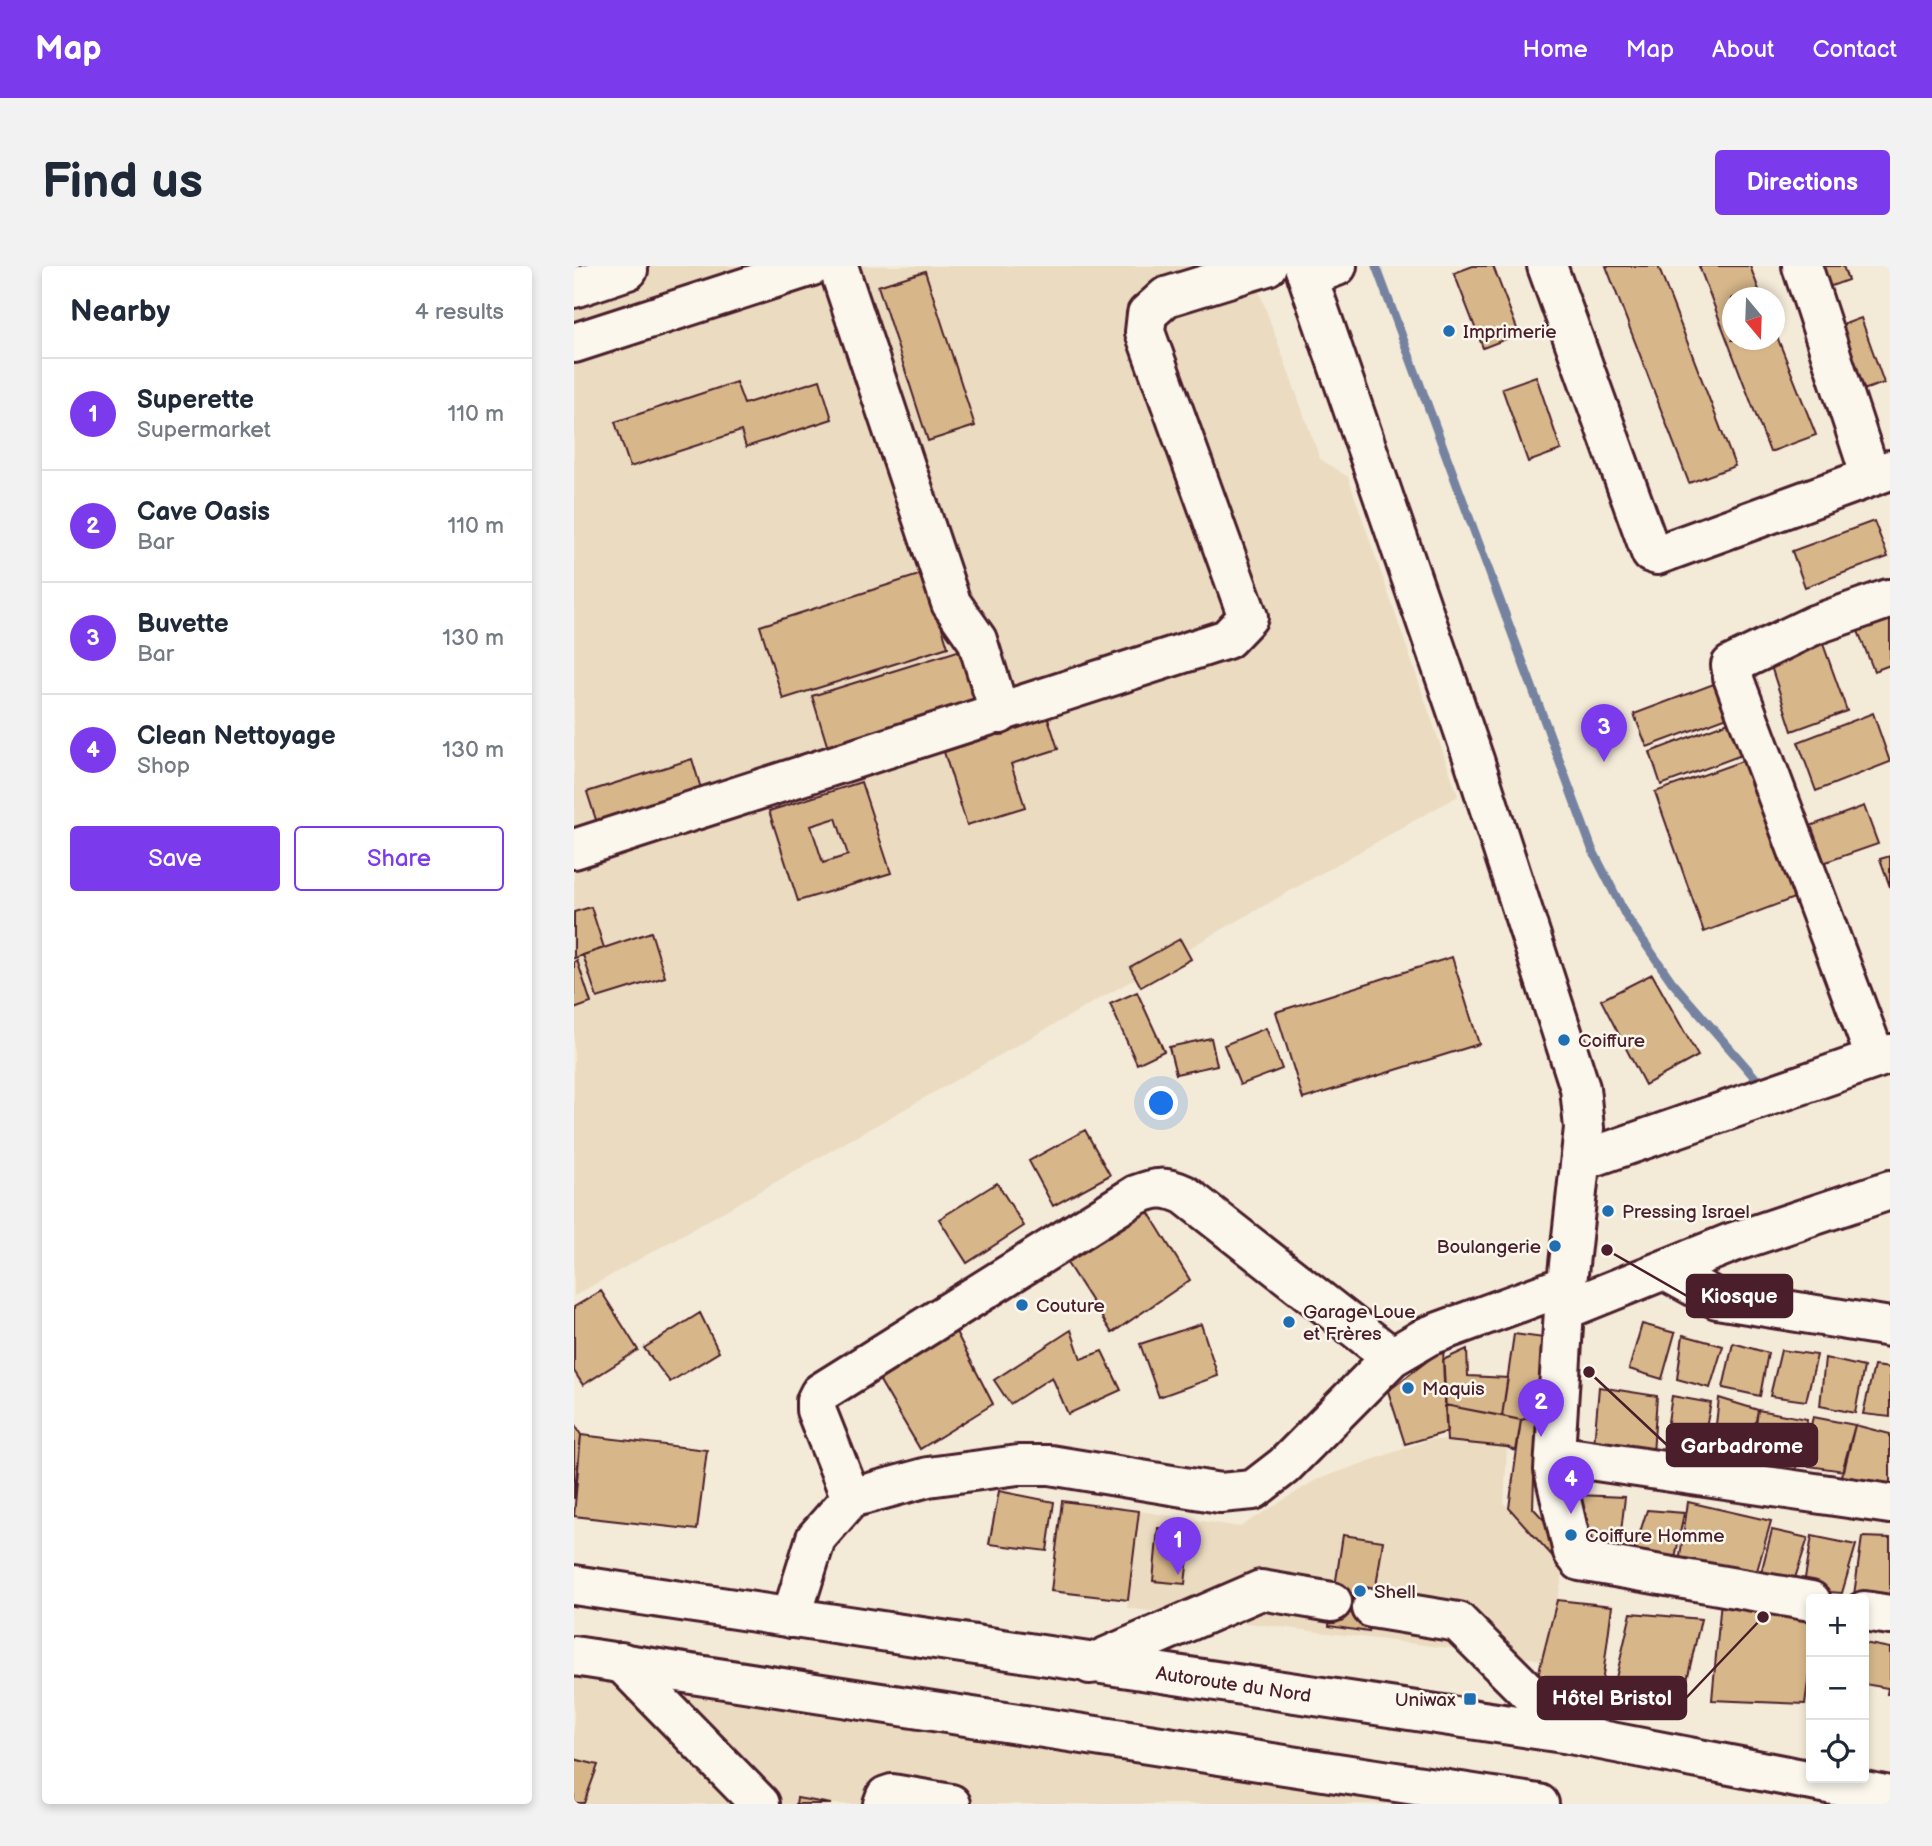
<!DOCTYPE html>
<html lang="en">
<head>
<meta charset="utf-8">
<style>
  body { margin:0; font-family:"Balsamiq Sans",sans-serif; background:#f2f2f3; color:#1f2937 }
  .controls { position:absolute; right:21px; bottom:21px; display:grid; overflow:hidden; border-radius:7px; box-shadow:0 4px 10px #0003 }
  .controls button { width:63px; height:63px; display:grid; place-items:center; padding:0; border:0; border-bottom:2px solid #e0e1e3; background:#fff; color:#1f2937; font:35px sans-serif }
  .compass { position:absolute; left:1148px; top:21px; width:63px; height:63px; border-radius:50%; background:#fff; box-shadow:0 4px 10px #0003; rotate:161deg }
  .you { position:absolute; left:588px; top:838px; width:24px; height:24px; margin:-18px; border:5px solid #fff; border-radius:50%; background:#1a73e8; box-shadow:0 0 0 10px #1a73e833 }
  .badge { display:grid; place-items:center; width:46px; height:46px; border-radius:50%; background:#7c3aed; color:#fff; font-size:23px; font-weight:700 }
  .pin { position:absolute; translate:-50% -58px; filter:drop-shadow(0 2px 4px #0008) }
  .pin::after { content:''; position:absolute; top:37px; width:24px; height:21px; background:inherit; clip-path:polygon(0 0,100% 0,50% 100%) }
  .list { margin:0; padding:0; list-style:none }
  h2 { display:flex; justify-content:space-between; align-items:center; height:91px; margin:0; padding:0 28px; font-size:30px }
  h2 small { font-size:23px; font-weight:400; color:#747a83 }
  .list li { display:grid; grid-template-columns:46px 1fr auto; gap:21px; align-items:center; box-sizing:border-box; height:112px; padding:0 28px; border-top:2px solid #e0e1e3 }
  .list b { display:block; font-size:26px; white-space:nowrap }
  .list p { margin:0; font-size:23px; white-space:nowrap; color:#747a83 }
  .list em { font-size:23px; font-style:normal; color:#747a83 }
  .actions { display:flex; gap:14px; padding:21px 28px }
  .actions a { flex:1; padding:16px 0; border:2px solid #7c3aed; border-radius:7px; text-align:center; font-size:24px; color:#7c3aed }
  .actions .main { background:#7c3aed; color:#fff }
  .icon { flex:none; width:38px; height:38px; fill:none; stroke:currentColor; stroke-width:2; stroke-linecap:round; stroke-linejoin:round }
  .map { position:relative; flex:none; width:1316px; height:1538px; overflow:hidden; border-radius:7px }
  header { display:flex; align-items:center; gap:42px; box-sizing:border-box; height:98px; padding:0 35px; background:#7c3aed; color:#fff }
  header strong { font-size:33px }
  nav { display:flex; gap:38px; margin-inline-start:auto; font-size:24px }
  .intro { display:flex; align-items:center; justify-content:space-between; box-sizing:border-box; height:168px; padding:0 42px }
  h1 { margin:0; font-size:49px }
  .button { padding:18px 32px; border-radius:7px; background:#7c3aed; color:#fff; font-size:24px; font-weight:700 }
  main { display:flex; gap:42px; padding:0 42px }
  aside { flex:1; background:#fff; border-radius:7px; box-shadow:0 4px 10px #0003 }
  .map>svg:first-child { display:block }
  .built { fill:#ebdbc1 }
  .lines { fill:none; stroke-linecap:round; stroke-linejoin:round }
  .stream { stroke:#7583a1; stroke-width:9 }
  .building { fill:#d7b78a; stroke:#4a1f2b; stroke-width:2; fill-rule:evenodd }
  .minor-casing { stroke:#4a1f2b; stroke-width:44 }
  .highway-casing { stroke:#4a1f2b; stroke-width:44 }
  .minor { stroke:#fbf7ec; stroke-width:38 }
  .highway { stroke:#fbf7ec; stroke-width:38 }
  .poi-dot { fill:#1f6fb2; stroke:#fbf7ec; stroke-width:2.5 }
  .labels { text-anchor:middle; stroke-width:5; stroke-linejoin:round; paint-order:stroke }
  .poi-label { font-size:19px; fill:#4a1f2b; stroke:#fbf7ec; text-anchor:start }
  .street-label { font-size:19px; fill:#4a1f2b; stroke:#fbf7ec }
  .leader { fill:none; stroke:#4a1f2b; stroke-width:2.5 }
  .callout-dot { fill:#4a1f2b; stroke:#fbf7ec; stroke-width:2.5 }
  .callout { fill:#4a1f2b; stroke:#4a1f2b; stroke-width:2.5 }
  .callout-label { font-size:21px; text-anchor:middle; font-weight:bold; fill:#fff }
</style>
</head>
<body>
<header>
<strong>Map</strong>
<nav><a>Home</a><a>Map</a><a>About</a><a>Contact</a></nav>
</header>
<div class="intro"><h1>Find us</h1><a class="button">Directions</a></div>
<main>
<aside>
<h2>Nearby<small>4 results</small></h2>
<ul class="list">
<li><span class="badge">1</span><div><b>Superette</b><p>Supermarket</p></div><em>110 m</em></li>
<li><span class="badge">2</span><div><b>Cave Oasis</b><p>Bar</p></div><em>110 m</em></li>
<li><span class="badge">3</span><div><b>Buvette</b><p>Bar</p></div><em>130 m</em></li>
<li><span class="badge">4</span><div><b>Clean Nettoyage</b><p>Shop</p></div><em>130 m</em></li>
</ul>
<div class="actions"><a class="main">Save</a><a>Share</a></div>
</aside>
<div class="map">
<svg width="1316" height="1538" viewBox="0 0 1316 1538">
  <rect width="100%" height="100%" fill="#f4ead8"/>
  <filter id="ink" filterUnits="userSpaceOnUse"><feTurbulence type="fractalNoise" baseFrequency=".0143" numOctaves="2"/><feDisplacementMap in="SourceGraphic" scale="14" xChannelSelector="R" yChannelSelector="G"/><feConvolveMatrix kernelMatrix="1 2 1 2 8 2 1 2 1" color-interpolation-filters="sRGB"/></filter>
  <g filter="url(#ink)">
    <path class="built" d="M 0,0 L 676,0 L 746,193 L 774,211 L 884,530 L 0,1030 Z
      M 857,1173 L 933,1181 L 930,1237 L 990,1303 L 970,1394 L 553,1342 L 565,1245 L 666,1261 L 742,1214 Z
      M 0,1390 L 897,1538 L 0,1538 Z"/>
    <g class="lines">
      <path class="stream" d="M 802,0 L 1018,583 L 1052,650 L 1098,716 L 1184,815"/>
    </g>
    <path class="building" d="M 899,0 L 919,0 L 945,68 L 909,82 L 880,7 Z
      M 1032,0 L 1084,0 L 1161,200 L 1115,217 Z
      M 1125,0 L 1176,0 L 1188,32 L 1158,32 L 1158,74 L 1200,74 L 1200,63 L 1242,169 L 1196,186 Z
      M 1232,0 L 1269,0 L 1274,14 L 1241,26 Z
      M 351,5 L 401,160 L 354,175 L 304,20 Z
      M 1287,52 L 1310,117 L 1280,127 L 1257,63 Z
      M 962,110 L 987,184 L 954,196 L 928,122 Z
      M 246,114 L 258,153 L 172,181 L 167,165 L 56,201 L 41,156 L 162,116 L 170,138 Z
      M 1300,255 L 1314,291 L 1231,321 L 1218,285 Z
      M 351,307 L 374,381 L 209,433 L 186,360 Z
      M 1316,352 L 1316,399 L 1300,405 L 1284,365 Z
      M 1249,378 L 1273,445 L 1218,465 L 1196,397 Z
      M 387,384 L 406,445 L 257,492 L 238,430 Z
      M 1145,416 L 1159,449 L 1073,481 L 1060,448 Z
      M 1299,447 L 1316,496 L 1242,525 L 1224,476 Z
      M 474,452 L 484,483 L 437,498 L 451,541 L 393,559 L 370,486 Z
      M 1160,454 L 1173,487 L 1087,519 L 1076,486 Z
      M 1188,488 L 1228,629 L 1130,666 L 1081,526 Z
      M 118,493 L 129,529 L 25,563 L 13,526 Z
      M 287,516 L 317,607 L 224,635 L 195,545 ZM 262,552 L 274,589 L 249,597 L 237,560 Z
      M 1290,540 L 1304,578 L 1249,597 L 1236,560 Z
      M 1316,590 L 1316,621 L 1306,593 Z
      M 17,641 L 30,682 L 0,692 L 0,646 Z
      M 77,666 L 91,711 L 23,732 L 9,689 Z
      M 606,673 L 617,693 L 567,721 L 556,701 Z
      M 878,691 L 905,778 L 729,833 L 702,746 Z
      M 3,694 L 17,737 L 0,743 L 0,696 Z
      M 1078,708 L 1124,790 L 1071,819 L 1027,734 Z
      M 563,726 L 590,785 L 563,798 L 536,738 Z
      M 692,762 L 708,803 L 666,819 L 650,779 Z
      M 637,772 L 643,799 L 602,808 L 595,781 Z
      M 511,864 L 536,909 L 479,940 L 455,895 Z
      M 423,917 L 450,960 L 393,997 L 365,953 Z
      M 573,944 L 616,1014 L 538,1067 L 493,997 Z
      M 27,1025 L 64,1084 L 9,1119 L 0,1105 L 0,1041 Z
      M 126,1047 L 145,1086 L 96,1116 L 70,1082 Z
      M 627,1058 L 644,1110 L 585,1131 L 566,1078 Z
      M 1068,1058 L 1101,1067 L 1088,1113 L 1055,1103 Z
      M 380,1062 L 419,1138 L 346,1183 L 302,1108 Z
      M 497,1064 L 507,1093 L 528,1085 L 547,1124 L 494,1148 L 478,1111 L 436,1138 L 420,1114 Z
      M 940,1068 L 970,1072 L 962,1150 L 947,1154 L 928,1150 Z
      M 1109,1069 L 1149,1080 L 1136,1122 L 1103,1113 Z
      M 1159,1077 L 1194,1087 L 1186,1130 L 1149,1122 Z
      M 869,1083 L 873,1166 L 831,1178 L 814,1125 Z
      M 893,1083 L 894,1110 L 934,1112 L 928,1150 L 871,1139 L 869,1094 Z
      M 1207,1084 L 1243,1089 L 1232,1135 L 1196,1130 Z
      M 1251,1092 L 1290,1101 L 1281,1147 L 1246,1140 Z
      M 1300,1100 L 1316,1102 L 1316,1151 L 1289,1148 Z
      M 1025,1121 L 1083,1130 L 1079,1188 L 1020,1179 Z
      M 1098,1130 L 1137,1137 L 1126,1190 L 1089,1188 Z
      M 1145,1132 L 1184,1144 L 1173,1202 L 1138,1194 Z
      M 871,1139 L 947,1154 L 942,1185 L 933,1181 L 873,1175 Z
      M 1184,1144 L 1233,1153 L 1220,1212 L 1176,1206 Z
      M 962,1150 L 959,1242 L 993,1279 L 990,1303 L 935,1242 L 947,1154 Z
      M 1239,1151 L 1281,1159 L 1270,1205 L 1227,1199 Z
      M 0,1157 L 7,1169 L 0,1233 Z
      M 1281,1159 L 1316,1168 L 1316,1224 L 1263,1224 Z
      M 7,1169 L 133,1184 L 123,1264 L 0,1250 Z
      M 425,1225 L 480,1236 L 473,1285 L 415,1278 Z
      M 1003,1229 L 1051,1231 L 1044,1292 L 999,1281 Z
      M 488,1235 L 565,1245 L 554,1334 L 477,1325 Z
      M 1114,1236 L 1197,1255 L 1181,1312 L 1104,1304 Z
      M 1073,1244 L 1110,1247 L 1099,1303 L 1061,1282 Z
      M 584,1262 L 617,1264 L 611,1318 L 579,1315 Z
      M 1198,1264 L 1234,1272 L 1220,1315 L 1187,1307 Z
      M 769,1269 L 809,1275 L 795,1366 L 755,1360 Z
      M 1238,1270 L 1282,1279 L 1268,1327 L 1229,1324 Z
      M 1288,1271 L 1316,1272 L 1316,1335 L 1280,1329 Z
      M 983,1334 L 1038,1340 L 1028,1418 L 963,1413 Z
      M 1147,1334 L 1237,1355 L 1237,1394 L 1231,1438 L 1138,1434 Z
      M 1057,1347 L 1127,1353 L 1110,1427 L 1039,1425 Z
      M 1290,1377 L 1316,1382 L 1316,1428 L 1313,1428 L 1314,1422 L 1290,1418 Z
      M 0,1493 L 24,1499 L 10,1537 L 0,1537 Z
      M 223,1532 L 257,1538 L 222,1538 Z"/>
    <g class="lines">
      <defs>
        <path id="minor" d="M 264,0 L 377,337 L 403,374 L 426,448
          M 730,0 L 900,494 L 1006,822 L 1010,862 L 990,1044 L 980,1204 L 999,1286 L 1006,1295 L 1237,1335
          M 973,0 L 1077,287 L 1083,289 L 1316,204
          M 1228,0 L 1297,211
          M 734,11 L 763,0
          M 0,22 L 54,4
          M 0,77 L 238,0
          M 0,583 L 653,373 L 674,351 L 571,66 L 573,48 L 592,31 L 693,0
          M 1302,793 L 1159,411 L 1157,399 L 1240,359 L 1314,333
          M 1007,895 L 1316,788
          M 1090,1004 L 1143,1033 L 1316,1061
          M 990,1044 L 1157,977 L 1316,924
          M 981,1189 L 1316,1238
          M 277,1232 L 242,1144 L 242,1135 L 246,1127 L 562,929 C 582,921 591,920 611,929 L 818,1091
          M 798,1342 L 884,1356 L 996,1468
          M 1290,1345 L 1316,1349
          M 217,1352 L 242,1272 L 277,1232 L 354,1211 L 444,1199 L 476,1199 L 646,1227 L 679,1224 L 710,1200 L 818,1091 L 854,1070 L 993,1019
          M 47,1396 L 186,1538
          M 516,1398 L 687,1324 L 758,1336
          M 309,1538 L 312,1530 L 318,1528 L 377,1538"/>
        <g id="highway">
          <path id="s1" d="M 0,1319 L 996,1468 L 1316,1530"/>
          <path d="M 0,1390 L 965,1538"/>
        </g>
      </defs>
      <use href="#minor" class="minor-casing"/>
      <use href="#highway" class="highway-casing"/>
      <use href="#minor" class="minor"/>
      <use href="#highway" class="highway"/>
    </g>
  </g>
  <g class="poi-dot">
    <circle cx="875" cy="65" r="7"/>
    <circle cx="990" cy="774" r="7"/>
    <circle cx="1034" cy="945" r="7"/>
    <circle cx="981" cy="980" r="7"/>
    <circle cx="448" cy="1039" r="7"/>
    <circle cx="715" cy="1056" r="7"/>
    <circle cx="834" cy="1122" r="7"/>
    <circle cx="997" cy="1269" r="7"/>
    <circle cx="786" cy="1325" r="7"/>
    <rect x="889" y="1426" width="14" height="14" rx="3.5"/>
  </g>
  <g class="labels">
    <g class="poi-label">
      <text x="889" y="72">Imprimerie</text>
      <text x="1004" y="781">Coiffure</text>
      <text x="1048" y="952">Pressing Israel</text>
      <text x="967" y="987" text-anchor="end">Boulangerie</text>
      <text x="462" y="1046">Couture</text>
      <text x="729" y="1052">Garage Loue<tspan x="729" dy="22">et Frères</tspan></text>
      <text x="848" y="1129">Maquis</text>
      <text x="1011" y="1276">Coiffure Homme</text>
      <text x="800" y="1332">Shell</text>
      <text x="882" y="1440" text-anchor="end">Uniwax</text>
    </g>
    <g class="street-label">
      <text dy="7" stroke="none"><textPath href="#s1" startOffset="667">Autoroute du Nord</textPath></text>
    </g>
  </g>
  <path class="leader" d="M1033 984L1113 1030M1015 1106L1093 1179M1189 1351L1112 1432"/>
  <g class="callout-dot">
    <circle cx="1033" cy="984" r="7"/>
    <circle cx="1015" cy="1106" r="7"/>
    <circle cx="1189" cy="1351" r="7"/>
  </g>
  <g class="callout">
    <rect x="1113" y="1009" width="105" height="42" rx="7"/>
    <rect x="1093" y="1158" width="150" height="42" rx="7"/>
    <rect x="964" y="1411" width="148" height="42" rx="7"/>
  </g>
  <g class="callout-label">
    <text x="1165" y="1037">Kiosque</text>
    <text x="1168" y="1187">Garbadrome</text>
    <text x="1038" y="1439">Hôtel Bristol</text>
  </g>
</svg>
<div class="controls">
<button>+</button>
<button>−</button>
<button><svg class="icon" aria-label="locate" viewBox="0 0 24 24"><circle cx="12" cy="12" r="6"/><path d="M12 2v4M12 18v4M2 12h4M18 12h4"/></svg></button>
</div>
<svg class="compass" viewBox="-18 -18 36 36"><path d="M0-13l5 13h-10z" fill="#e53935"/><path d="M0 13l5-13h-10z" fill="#747a83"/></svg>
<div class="you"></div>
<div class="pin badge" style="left:604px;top:1309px">1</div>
<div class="pin badge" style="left:967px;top:1171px">2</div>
<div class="pin badge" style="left:1030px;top:496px">3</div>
<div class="pin badge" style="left:997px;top:1248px">4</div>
</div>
</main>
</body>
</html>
